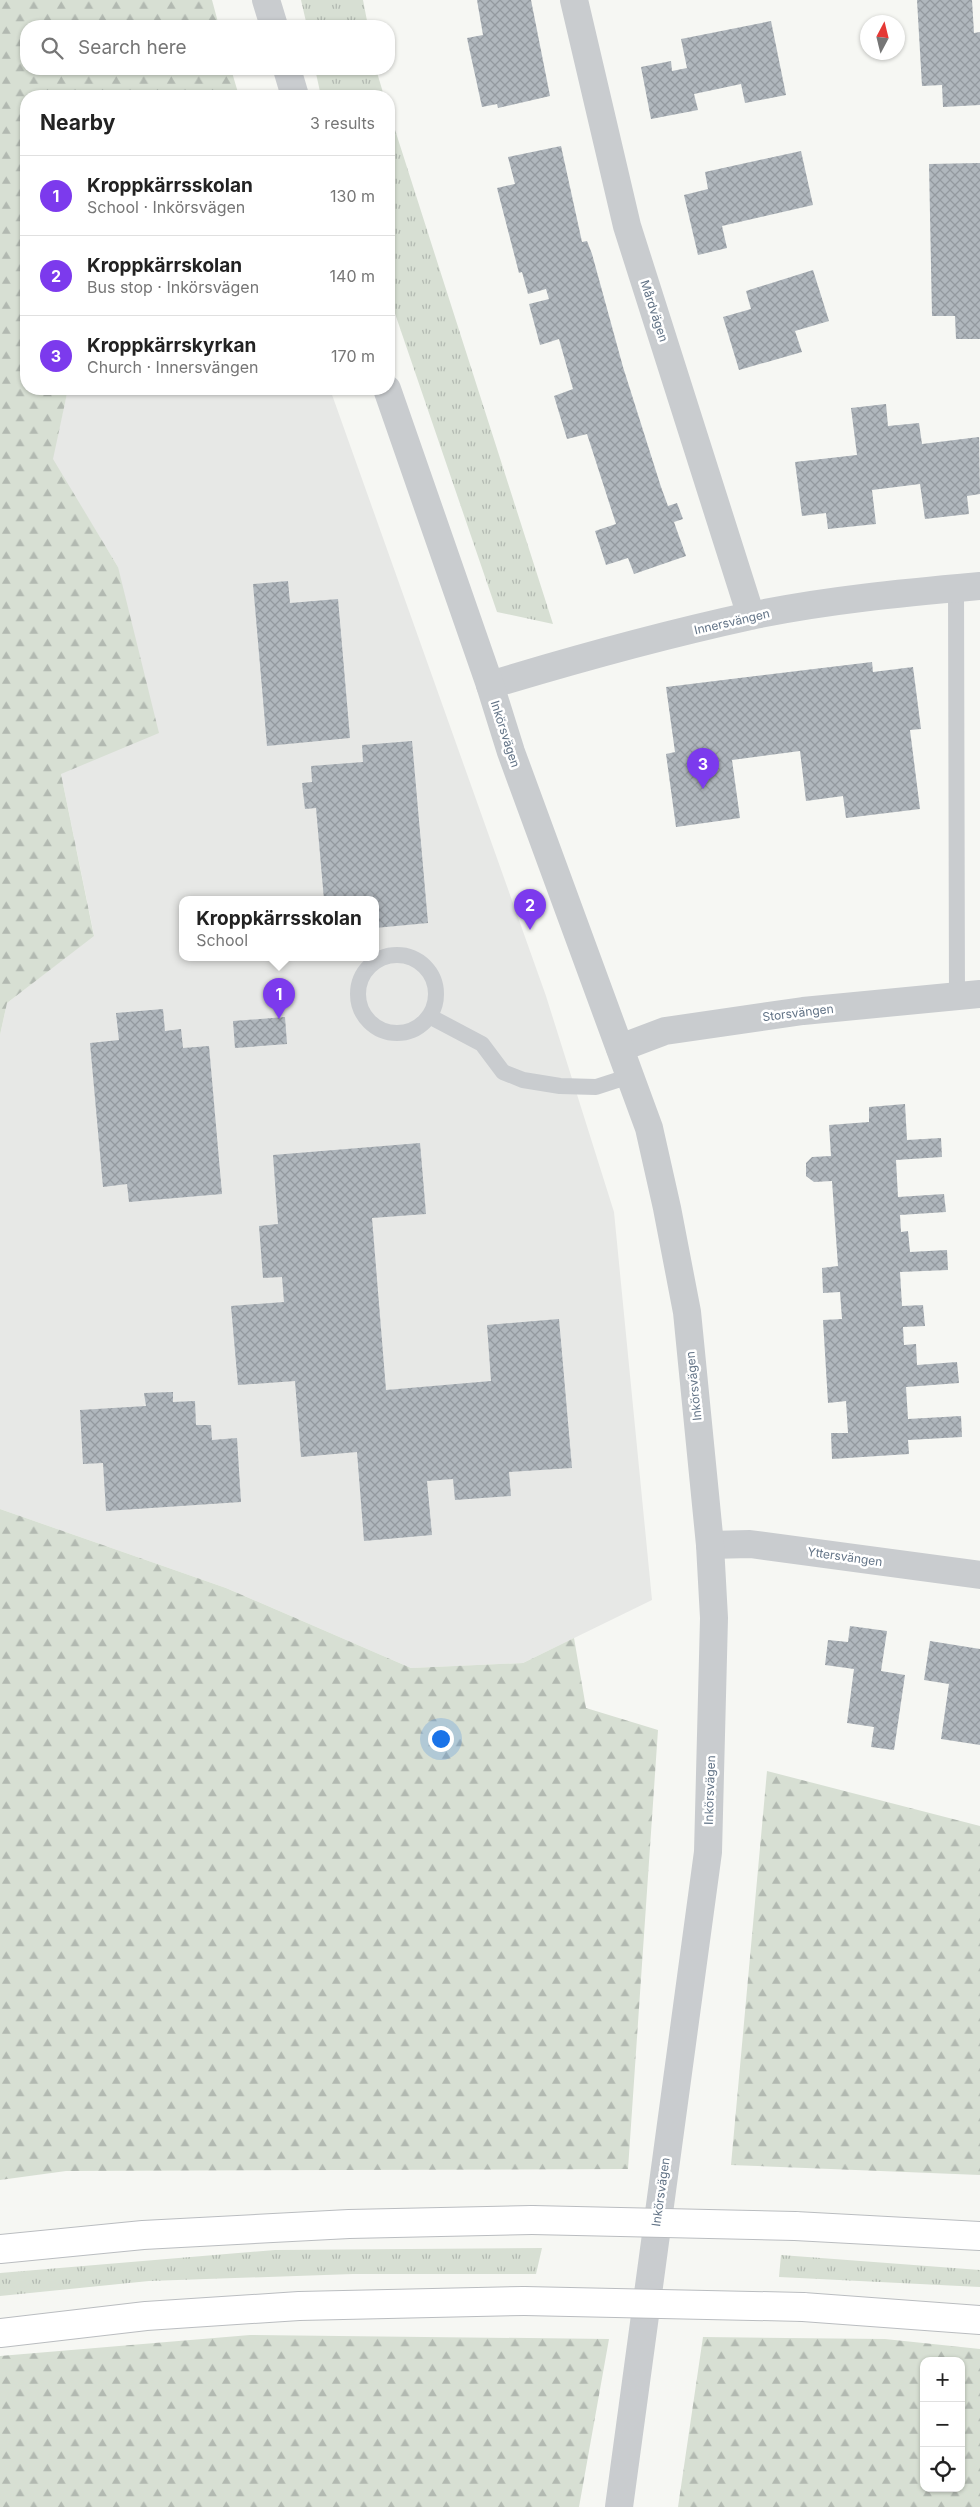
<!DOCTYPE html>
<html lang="en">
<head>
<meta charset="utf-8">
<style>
  body { margin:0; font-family:Inter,sans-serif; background:#f2f2f2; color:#222 }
  .controls { position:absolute; right:15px; bottom:15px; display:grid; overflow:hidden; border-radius:10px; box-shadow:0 1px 4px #0004 }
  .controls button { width:45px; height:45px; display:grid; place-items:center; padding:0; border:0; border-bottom:1px solid #e0e0e0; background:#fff; color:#222; font:25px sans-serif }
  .compass { position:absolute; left:860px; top:15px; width:45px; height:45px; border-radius:50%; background:#fff; box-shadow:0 1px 4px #0004; rotate:7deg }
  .you { position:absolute; left:440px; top:1738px; width:18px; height:18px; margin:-12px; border:4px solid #fff; border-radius:50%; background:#1a73e8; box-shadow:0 0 0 8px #1a73e833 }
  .badge { display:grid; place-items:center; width:32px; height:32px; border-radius:50%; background:#7c3aed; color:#fff; font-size:16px; font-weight:700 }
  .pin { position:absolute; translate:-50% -41px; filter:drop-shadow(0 1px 2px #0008) }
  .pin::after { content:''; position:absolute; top:26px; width:18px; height:15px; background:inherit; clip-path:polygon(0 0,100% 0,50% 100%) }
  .popup { position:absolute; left:179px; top:896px; width:200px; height:65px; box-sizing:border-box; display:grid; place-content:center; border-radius:10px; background:#fff; filter:drop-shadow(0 1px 4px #0005); font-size:16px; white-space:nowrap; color:#767676 }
  .popup b { font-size:19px; color:#222 }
  .popup::after { content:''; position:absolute; left:50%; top:100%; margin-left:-10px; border:10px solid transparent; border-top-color:#fff }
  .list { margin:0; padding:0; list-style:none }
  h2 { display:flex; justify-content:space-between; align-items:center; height:65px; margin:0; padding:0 20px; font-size:21px }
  h2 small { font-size:16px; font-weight:400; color:#767676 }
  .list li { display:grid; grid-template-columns:32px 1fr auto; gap:15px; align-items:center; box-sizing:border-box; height:80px; padding:0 20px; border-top:1px solid #e0e0e0 }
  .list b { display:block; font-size:19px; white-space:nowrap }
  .list p { margin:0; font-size:16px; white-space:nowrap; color:#767676 }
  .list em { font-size:16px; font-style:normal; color:#767676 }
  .icon { flex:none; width:28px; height:28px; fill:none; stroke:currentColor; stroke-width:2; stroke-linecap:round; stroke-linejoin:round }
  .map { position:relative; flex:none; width:980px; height:2507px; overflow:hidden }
  .search { position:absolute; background:#fff; box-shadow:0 1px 4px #0004; left:20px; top:20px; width:375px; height:55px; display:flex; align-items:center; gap:12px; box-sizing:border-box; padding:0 18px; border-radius:20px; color:#767676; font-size:19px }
  .panel { position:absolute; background:#fff; box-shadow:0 1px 4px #0004; left:20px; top:90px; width:375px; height:305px; border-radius:20px }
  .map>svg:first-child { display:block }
  .built { fill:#e7e8e6; fill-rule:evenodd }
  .grass { fill:url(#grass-tufts) }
  .forest { fill:url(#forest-firs); fill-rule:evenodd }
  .building { fill:url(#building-cross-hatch) }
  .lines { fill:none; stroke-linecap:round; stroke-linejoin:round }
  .motorway-casing { stroke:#babdc0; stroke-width:30 }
  .service { stroke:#c9cccf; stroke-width:16 }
  .minor { stroke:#c9cccf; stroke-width:28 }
  .tertiary { stroke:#c9cccf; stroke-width:28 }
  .motorway { stroke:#fff; stroke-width:28 }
  .motorway-bridge-casing { stroke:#babdc0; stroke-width:30; stroke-linecap:butt }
  .motorway-bridge { stroke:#fff; stroke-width:28 }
  .labels { text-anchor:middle; stroke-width:5; stroke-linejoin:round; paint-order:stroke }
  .street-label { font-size:12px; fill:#637487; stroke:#fff }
</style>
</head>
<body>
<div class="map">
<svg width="980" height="2507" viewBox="0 0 980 2507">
  <defs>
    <pattern id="grass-tufts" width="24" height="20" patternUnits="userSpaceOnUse" patternTransform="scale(1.25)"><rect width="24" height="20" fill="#d7dfd3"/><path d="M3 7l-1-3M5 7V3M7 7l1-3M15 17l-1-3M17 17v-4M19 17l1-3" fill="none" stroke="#b2b9b1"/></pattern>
    <pattern id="forest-firs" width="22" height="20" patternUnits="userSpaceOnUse" patternTransform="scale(1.25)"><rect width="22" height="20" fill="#d7dfd3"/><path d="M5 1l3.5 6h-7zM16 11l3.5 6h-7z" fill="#b2b9b1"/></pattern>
    <pattern id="building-cross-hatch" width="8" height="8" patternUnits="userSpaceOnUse" patternTransform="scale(1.25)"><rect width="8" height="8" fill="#b0b7bd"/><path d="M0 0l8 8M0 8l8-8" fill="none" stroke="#93999f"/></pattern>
  </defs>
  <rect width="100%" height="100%" fill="#f6f7f3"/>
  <path class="built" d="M 68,389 L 330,389 L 546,996 L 614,1212 L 652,1600 L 523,1663 L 411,1668 L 226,1588 L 0,1509 L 0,1035 L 7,1003 L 94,935 L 61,774 L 118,567 L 52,459 ZM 183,900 L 375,900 L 375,958 L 183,958 Z"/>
  <path class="grass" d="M 301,0 L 363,0 L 368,26 L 307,26 Z
    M 315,69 L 376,69 L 384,96 L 321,96 Z
    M 389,111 L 553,624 L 497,612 L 389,296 Z
    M 542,2248 L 536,2274 L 353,2274 L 149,2281 L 0,2296 L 0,2273 L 275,2250 Z
    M 781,2255 L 980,2270 L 980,2287 L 779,2277 Z"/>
  <path class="forest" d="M 0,0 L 212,0 L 219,26 L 26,26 L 26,69 L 231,69 L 239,96 L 26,96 L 26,389 L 68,389 L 53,459 L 118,567 L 159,733 L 61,774 L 94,936 L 7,1003 L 0,1035 Z
    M 0,1509 L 226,1588 L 411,1668 L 523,1663 L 574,1638 L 586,1708 L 658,1730 L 628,2169 L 66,2171 L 0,2180 Z
    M 767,1771 L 980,1826 L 980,2175 L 731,2165 Z
    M 250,2335 L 609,2339 L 579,2507 L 0,2507 L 0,2356 Z
    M 703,2337 L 885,2339 L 980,2349 L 980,2507 L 678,2507 ZM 924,2361 L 961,2361 L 961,2488 L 924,2488 Z"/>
  <path class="building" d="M 477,0 L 531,0 L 550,96 L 498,108 L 497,104 L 482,107 L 467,38 L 483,35 Z
    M 917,0 L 972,0 L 974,33 L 980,32 L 980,105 L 943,107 L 942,85 L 922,86 Z
    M 771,21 L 786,95 L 745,103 L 741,84 L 694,94 L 698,110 L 651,119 L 641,67 L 671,61 L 672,71 L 687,68 L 681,39 Z
    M 561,146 L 582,242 L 587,241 L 592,254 L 623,367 L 661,487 L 668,506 L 677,503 L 683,519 L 674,522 L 686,556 L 634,574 L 628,558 L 606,565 L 595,531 L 616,524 L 587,434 L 567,439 L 554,396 L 573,389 L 559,339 L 540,345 L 529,304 L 549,299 L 546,289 L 528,294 L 522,272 L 519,273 L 497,188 L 515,184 L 508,157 Z
    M 801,151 L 813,205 L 722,226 L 727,248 L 698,255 L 684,195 L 708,189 L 705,172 Z
    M 980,163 L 980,339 L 956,339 L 955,316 L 932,316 L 929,164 Z
    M 813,270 L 829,321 L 795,331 L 802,352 L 739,370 L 723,317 L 751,309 L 746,291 Z
    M 886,404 L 888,426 L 919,423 L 922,444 L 979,437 L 980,494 L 967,496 L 969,514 L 925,519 L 920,484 L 872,490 L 876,524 L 828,529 L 826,513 L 802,516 L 795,462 L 857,455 L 851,408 Z
    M 288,581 L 290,603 L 338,599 L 350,738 L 267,746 L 253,584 Z
    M 872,662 L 873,672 L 913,667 L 921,729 L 910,730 L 920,809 L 846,818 L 843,796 L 806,801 L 800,751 L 732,760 L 740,818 L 676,827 L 666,754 L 675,752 L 666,687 Z
    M 412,741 L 428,923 L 375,928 L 375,900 L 324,900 L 316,808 L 305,809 L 302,783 L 312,782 L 311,766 L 363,762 L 362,745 Z
    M 163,1009 L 165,1031 L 181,1029 L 183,1048 L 209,1046 L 222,1194 L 129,1202 L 127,1184 L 103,1187 L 90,1043 L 119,1040 L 116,1013 Z
    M 285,1017 L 287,1044 L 235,1048 L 233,1021 Z
    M 905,1104 L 907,1140 L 941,1138 L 942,1157 L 896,1160 L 898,1197 L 944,1194 L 946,1212 L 900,1215 L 901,1232 L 908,1231 L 910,1252 L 947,1250 L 948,1270 L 900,1272 L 902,1306 L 923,1305 L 925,1326 L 903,1327 L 904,1345 L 916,1344 L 917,1365 L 957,1362 L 959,1383 L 906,1387 L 908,1419 L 961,1416 L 962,1437 L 908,1440 L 909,1454 L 832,1459 L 831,1433 L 848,1433 L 846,1401 L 828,1403 L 823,1320 L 842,1319 L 840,1292 L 823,1293 L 822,1268 L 838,1266 L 832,1181 L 814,1182 L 806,1176 L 806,1163 L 812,1157 L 831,1156 L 829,1125 L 869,1122 L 869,1107 Z
    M 420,1143 L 426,1214 L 372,1218 L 386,1390 L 491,1381 L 487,1325 L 559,1319 L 572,1468 L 509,1472 L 511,1496 L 455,1500 L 453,1479 L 427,1481 L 432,1535 L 364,1541 L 357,1452 L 301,1457 L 295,1381 L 238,1385 L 231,1306 L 284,1302 L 282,1277 L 263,1278 L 259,1226 L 278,1224 L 273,1155 Z
    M 173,1392 L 173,1402 L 195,1401 L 196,1425 L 211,1425 L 212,1440 L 237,1438 L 241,1502 L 106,1511 L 103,1463 L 83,1464 L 80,1410 L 146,1406 L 144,1393 Z
    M 850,1626 L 887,1631 L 881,1671 L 905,1675 L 894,1750 L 871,1747 L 874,1727 L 847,1723 L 854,1669 L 825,1665 L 828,1640 L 848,1642 Z
    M 930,1641 L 980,1649 L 980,1745 L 941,1739 L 949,1684 L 924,1680 Z"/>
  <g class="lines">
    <defs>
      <path id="motorway" d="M 795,2226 L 980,2236
        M 0,2249 L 143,2235 L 349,2224 L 532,2220
        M 803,2307 L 980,2320
        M 0,2333 L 146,2316 L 299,2306 L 524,2301"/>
    </defs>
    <use href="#motorway" class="motorway-casing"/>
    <path class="service" d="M 956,588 L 957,996
      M358 994a39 39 0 1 1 78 0a39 39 0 1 1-78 0Z
      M 429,1016 L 482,1044 L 503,1072 L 523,1080 L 560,1086 L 596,1087 L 630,1076"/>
    <path class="minor" d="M 574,0 L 627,226 L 751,616
      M 490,685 C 576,659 663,635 750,616 C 826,600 903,593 980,586
      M 620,1048 L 665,1031 L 803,1011 L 980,994
      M 710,1545 L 750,1544 L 980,1575"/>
    <path class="tertiary" d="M 266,0 L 274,26
      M 287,69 L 295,96
      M 387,389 L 490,685 L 511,752 L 649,1128 L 667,1208 L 687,1312 L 710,1545 L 714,1618 L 708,1852 L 619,2507"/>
    <use href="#motorway" class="motorway"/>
    <defs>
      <path id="motorway-bridge" d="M 532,2220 L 795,2226
        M 524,2301 L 803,2307"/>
    </defs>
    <use href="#motorway-bridge" class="motorway-bridge-casing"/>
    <use href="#motorway-bridge" class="motorway-bridge"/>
  </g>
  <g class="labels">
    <g class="street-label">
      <text transform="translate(654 311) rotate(72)" y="4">Mårdvägen</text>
      <text transform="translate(732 622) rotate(-13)" y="4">Innersvängen</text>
      <text transform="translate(505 734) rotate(72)" y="4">Inkörsvägen</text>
      <text transform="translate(798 1013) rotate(-7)" y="4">Storsvängen</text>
      <text transform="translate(694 1386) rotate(-96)" y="4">Inkörsvägen</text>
      <text transform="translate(845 1557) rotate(8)" y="4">Yttersvängen</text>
      <text transform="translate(710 1790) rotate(-88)" y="4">Inkörsvägen</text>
      <text transform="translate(661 2192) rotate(-82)" y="4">Inkörsvägen</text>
    </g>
  </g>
</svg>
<div class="controls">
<button>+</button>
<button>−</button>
<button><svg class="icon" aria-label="locate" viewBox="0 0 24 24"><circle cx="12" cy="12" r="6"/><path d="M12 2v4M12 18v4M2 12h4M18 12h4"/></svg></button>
</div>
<svg class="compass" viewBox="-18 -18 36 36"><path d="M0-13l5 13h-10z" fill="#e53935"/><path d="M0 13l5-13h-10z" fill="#767676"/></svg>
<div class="you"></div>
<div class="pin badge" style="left:279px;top:1019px">1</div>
<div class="popup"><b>Kroppkärrsskolan</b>School</div>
<div class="pin badge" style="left:530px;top:930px">2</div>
<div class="pin badge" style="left:703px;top:789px">3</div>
<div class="search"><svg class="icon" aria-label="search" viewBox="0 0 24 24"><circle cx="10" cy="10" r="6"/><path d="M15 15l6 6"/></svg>Search here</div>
<section class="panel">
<h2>Nearby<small>3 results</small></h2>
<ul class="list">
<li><span class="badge">1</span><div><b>Kroppkärrsskolan</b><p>School · Inkörsvägen</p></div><em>130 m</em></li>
<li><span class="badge">2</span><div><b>Kroppkärrskolan</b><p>Bus stop · Inkörsvägen</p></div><em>140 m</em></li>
<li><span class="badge">3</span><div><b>Kroppkärrskyrkan</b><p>Church · Innersvängen</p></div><em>170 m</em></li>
</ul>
</section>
</div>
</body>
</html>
